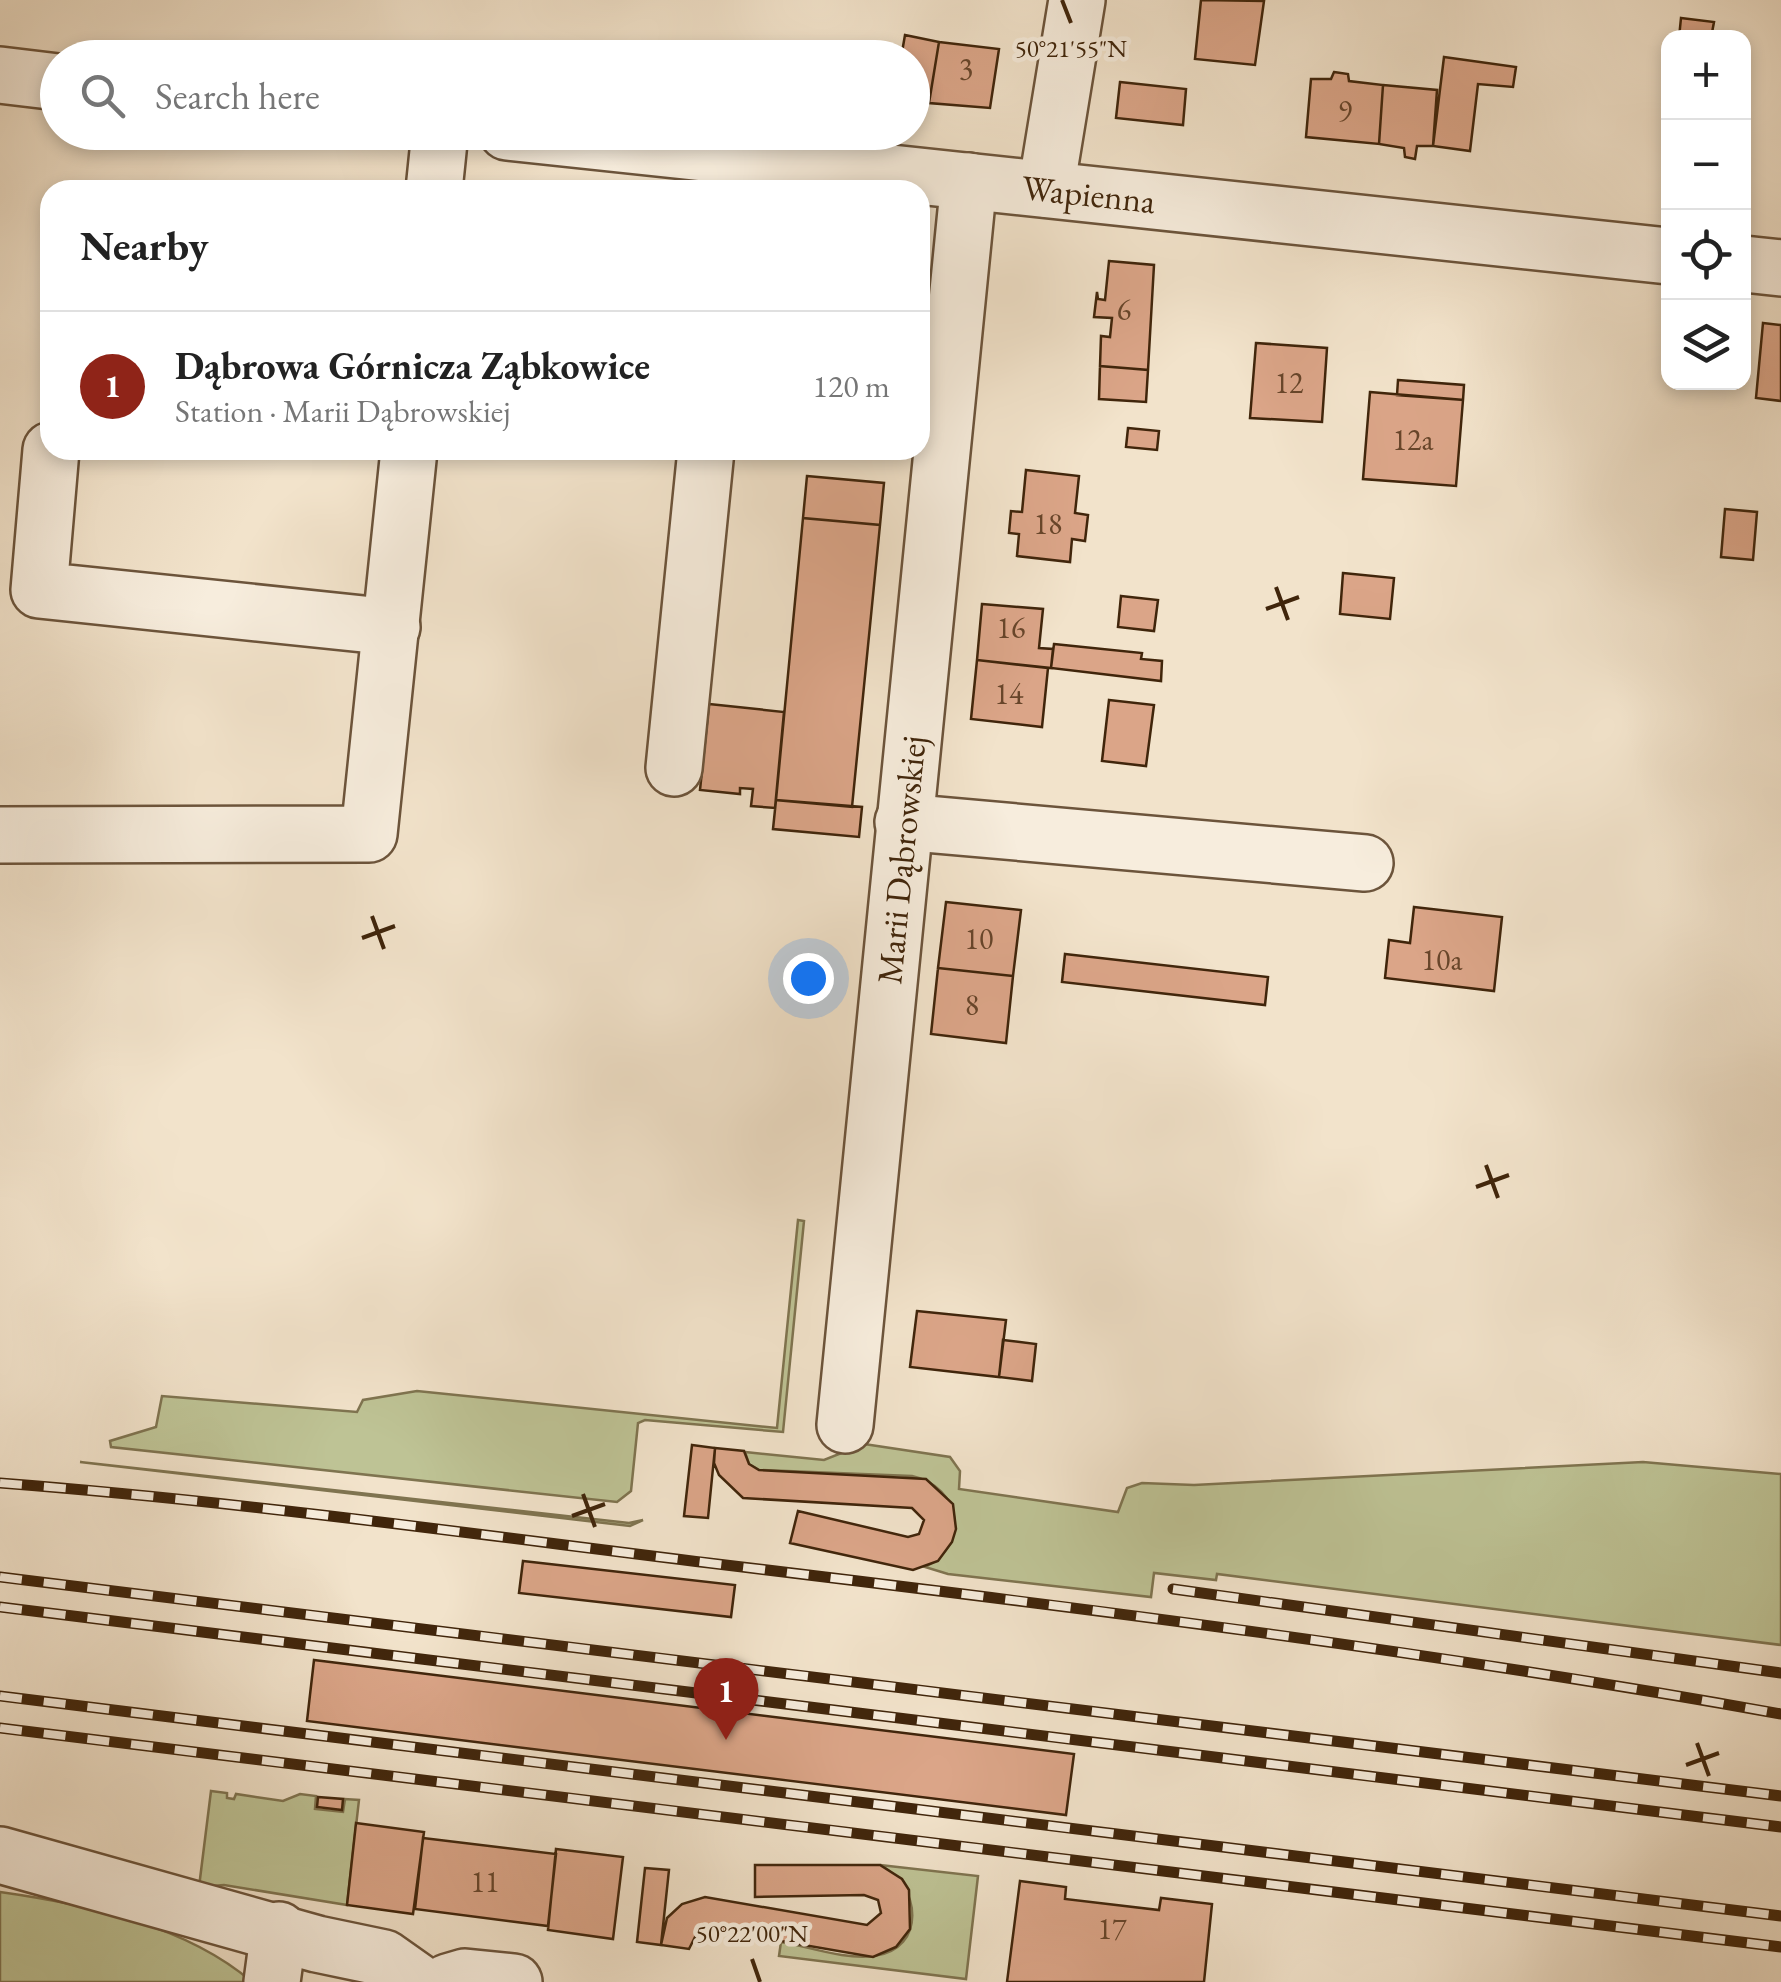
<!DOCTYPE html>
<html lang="en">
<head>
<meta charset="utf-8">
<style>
  body { margin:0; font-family:"EB Garamond",serif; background:#f6f6f6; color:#222 }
  .controls { position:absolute; right:30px; top:30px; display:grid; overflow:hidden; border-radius:20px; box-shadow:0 5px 15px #0003 }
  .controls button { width:90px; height:90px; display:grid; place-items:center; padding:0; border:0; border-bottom:2px solid #e0e0e0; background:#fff; color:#222; font:50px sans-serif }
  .you { position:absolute; left:808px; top:978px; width:35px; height:35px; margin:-25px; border:8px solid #fff; border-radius:50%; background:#1a73e8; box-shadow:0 0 0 15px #1a73e833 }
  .badge { display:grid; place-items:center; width:65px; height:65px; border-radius:50%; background:#8f2418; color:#fff; font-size:32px; font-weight:700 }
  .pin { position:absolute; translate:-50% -82px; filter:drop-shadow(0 2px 5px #0008) }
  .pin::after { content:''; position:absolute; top:52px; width:35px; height:30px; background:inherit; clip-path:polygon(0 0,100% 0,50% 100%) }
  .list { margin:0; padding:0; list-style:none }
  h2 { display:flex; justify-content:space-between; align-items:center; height:130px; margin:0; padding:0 40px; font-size:42px }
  h2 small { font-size:32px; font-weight:400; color:#767676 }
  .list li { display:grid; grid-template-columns:65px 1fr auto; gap:30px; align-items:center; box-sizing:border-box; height:150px; padding:0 40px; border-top:2px solid #e0e0e0 }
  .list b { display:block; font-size:38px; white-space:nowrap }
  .list p { margin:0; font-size:32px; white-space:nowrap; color:#767676 }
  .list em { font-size:32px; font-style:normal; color:#767676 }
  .icon { flex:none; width:55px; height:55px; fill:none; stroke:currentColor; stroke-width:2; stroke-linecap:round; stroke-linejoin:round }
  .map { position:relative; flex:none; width:1781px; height:1982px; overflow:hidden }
  .search { position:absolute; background:#fff; box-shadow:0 5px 15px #0003; left:40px; top:40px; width:890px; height:110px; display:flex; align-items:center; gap:25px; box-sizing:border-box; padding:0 35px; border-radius:55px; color:#767676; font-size:38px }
  .panel { position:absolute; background:#fff; box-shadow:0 5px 15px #0003; left:40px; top:180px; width:890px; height:280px; border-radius:30px }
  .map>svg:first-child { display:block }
  .green { fill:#bec395; stroke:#7f7450; stroke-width:2.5 }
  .building { fill:#dba588; stroke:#40250b; stroke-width:2.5 }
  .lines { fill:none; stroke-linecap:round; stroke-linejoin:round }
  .minor-casing { stroke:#6c543b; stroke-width:60 }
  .minor { stroke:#f7eddd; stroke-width:55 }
  .rail-casing { stroke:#40250b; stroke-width:11 }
  .rail { stroke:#f7eddd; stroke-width:8; stroke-dasharray:22; stroke-linecap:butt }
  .ticks { fill:none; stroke:#40250b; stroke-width:4 }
  .labels { text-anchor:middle; stroke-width:9; stroke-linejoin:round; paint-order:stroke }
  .number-label { font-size:30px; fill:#67452a }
  .street-label { font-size:35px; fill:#40250b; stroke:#f7eddd }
  .ticks-label { font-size:25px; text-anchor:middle; fill:#40250b; stroke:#f7eddd; stroke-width:9; stroke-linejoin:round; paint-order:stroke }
</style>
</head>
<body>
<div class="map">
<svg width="1781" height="1982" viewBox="0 0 1781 1982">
  <rect width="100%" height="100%" fill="#f2e3cb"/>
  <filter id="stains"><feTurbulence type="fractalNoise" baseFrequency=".002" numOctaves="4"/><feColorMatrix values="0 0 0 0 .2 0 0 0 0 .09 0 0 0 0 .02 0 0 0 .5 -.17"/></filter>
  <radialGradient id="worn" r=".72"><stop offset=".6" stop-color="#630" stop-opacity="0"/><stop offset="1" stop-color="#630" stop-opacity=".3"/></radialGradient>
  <path class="green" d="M 798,1220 L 804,1221 L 783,1432 L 645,1420 L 638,1423 L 631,1491 L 617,1502 L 111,1447 L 110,1441 L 156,1427 L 162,1396 L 357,1412 L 363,1400 L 417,1391 L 777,1428 Z
    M 864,1444 L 950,1457 L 960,1471 L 959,1489 L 1118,1512 L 1127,1488 L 1142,1483 L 1194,1485 L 1643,1462 L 1781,1474 L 1781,1645 L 1217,1574 L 1216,1580 L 1154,1573 L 1151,1597 L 948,1574 L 925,1567 C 971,1544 961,1487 912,1476 L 759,1470 L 749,1464 L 745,1452 L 824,1460 Z
    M 80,1462 L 629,1523 L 643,1520 L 630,1526 Z
    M 211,1791 L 227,1793 L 227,1798 L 234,1799 L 236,1794 L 283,1801 L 300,1794 L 316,1796 L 315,1809 L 343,1812 L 345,1799 L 359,1800 L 347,1905 L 224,1885 L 199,1887 Z
    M 880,1865 L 978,1876 L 966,1979 L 779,1956 L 781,1942 C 810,1947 845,1960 874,1956 C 927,1949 921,1885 880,1865 Z
    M 0,1892 C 85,1904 186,1925 252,1982 L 0,1982 Z"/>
  <path class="building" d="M 1201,0 L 1264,1 L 1255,65 L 1195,59 Z
    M 1681,18 L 1714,22 L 1711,38 L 1679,38 Z
    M 905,35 L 939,42 L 929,103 L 912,100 L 912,58 L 901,58 Z
    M 939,42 L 999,49 L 990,108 L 929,103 Z
    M 1444,57 L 1516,67 L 1513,87 L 1478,84 L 1470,151 L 1433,146 Z
    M 1334,72 L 1348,74 L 1349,81 L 1383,85 L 1379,144 L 1306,137 L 1311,79 L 1331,79 Z
    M 1120,82 L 1186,89 L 1183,125 L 1116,118 Z
    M 1383,85 L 1437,90 L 1433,146 L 1417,146 L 1415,159 L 1405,157 L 1404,148 L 1379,144 Z
    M 1109,261 L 1154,265 L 1148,370 L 1100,366 L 1101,336 L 1110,337 L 1112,318 L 1094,317 L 1097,292 L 1098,299 L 1105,300 Z
    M 1763,323 L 1781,325 L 1781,401 L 1756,398 Z
    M 1256,343 L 1327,348 L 1322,422 L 1250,418 Z
    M 1100,366 L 1148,370 L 1146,402 L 1099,399 Z
    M 1398,380 L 1464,385 L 1463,400 L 1397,395 Z
    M 1370,392 L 1463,400 L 1456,486 L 1363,479 Z
    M 1128,428 L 1159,431 L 1157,450 L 1126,447 Z
    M 1026,470 L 1079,476 L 1075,513 L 1088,515 L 1085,541 L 1072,539 L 1070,562 L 1017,556 L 1019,534 L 1009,533 L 1011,511 L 1022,512 Z
    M 807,476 L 884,483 L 880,525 L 803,518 Z
    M 1725,509 L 1757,512 L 1753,560 L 1721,557 Z
    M 803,518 L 880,525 L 852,807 L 776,800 Z
    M 1343,573 L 1394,578 L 1390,619 L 1340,614 Z
    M 1121,596 L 1158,600 L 1154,631 L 1118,627 Z
    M 982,604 L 1043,609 L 1039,648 L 1053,649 L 1051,668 L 977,660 Z
    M 1054,644 L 1142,653 L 1141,659 L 1162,661 L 1161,681 L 1051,668 Z
    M 977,660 L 1048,668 L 1042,727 L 971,719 Z
    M 1109,700 L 1154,705 L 1146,766 L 1102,761 Z
    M 709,704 L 784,712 L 775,808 L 751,806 L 753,789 L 740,788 L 740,794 L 700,790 Z
    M 776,800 L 862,807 L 859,837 L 773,829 Z
    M 946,902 L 1021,910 L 1013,976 L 938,968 Z
    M 1414,907 L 1502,917 L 1494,991 L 1385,978 L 1389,940 L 1410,943 Z
    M 1065,954 L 1268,977 L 1265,1005 L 1062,982 Z
    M 938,968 L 1013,976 L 1006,1043 L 931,1034 Z
    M 917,1311 L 1006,1320 L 999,1377 L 910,1367 Z
    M 1003,1340 L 1036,1344 L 1032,1381 L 999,1377 Z
    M 692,1445 L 715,1448 L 708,1518 L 684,1516 Z
    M 715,1448 L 744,1451 L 749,1464 L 759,1470 L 926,1479 L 953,1504 L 956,1529 L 952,1542 L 938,1561 L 913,1570 L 790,1543 L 798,1511 L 908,1537 L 919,1534 L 924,1520 L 912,1508 L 743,1498 L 719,1475 L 714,1463 Z
    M 523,1561 L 735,1585 L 731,1617 L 519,1593 Z
    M 314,1660 L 1074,1754 L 1066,1815 L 307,1721 Z
    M 318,1797 L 343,1799 L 342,1810 L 317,1807 Z
    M 356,1823 L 424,1832 L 413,1914 L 347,1905 Z
    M 423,1838 L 556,1854 L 548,1926 L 415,1909 Z
    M 556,1849 L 623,1857 L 613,1939 L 548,1930 Z
    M 755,1865 L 880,1865 L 902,1879 L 909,1890 L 910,1929 L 896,1947 L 873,1957 L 711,1929 L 697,1933 L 689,1949 L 661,1945 L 667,1918 L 682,1904 L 705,1897 L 867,1925 L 881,1913 L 878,1900 L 864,1895 L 755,1897 Z
    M 645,1868 L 669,1870 L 661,1945 L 637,1942 Z
    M 1020,1881 L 1066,1887 L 1065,1899 L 1159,1910 L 1161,1898 L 1212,1904 L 1204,1982 L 1007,1982 Z"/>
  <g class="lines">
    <defs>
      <g id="minor">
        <path d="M 0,75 L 58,82"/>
        <path id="s1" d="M 507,132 L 1668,256"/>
        <path d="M 1046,189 L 1077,0"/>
        <path d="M 434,190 L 440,132"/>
        <path d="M 1744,264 L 1781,268"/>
        <path d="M 51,450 L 39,590 L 392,627"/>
        <path d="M 674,768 L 706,450"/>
        <path d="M 903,822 L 1365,863"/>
        <path d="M 0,835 L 369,834 L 409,450"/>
        <path id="s2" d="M 845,1425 L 969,181"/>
        <path d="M 0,1855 L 317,1944 L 384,1958 L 418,1982"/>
        <path d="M 272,1982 L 279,1930"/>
        <path d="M 448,1982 L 465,1977 L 514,1982"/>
      </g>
    </defs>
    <use href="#minor" class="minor-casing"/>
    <use href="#minor" class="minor"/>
    <defs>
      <path id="rail" d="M 0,1483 C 237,1501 473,1534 709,1563 C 1067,1606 1425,1650 1781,1714
        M 0,1577 L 1781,1796
        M 1173,1589 L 1781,1673
        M 0,1607 L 1781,1827
        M 0,1696 L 1781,1916
        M 0,1728 L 1781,1947"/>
    </defs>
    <use href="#rail" class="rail-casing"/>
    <use href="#rail" class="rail"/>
  </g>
  <path class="ticks" d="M 1062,0 L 1071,23M 1276,587 L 1288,620M 1266,609 L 1299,597M 372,916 L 384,949M 362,938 L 395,926M 1486,1165 L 1498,1198M 1476,1187 L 1509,1175M 583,1494 L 595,1527M 572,1516 L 605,1504M 1697,1743 L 1709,1776M 1686,1765 L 1719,1753M 752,1959 L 760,1982"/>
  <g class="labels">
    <g class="number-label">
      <text x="966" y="79">3</text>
      <text x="1345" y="121">9</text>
      <text x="1124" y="320">6</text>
      <text x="1289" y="393">12</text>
      <text x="1413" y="450">12a</text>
      <text x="1048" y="534">18</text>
      <text x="1011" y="638">16</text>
      <text x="1009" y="704">14</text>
      <text x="979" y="949">10</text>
      <text x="1442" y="970">10a</text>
      <text x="972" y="1015">8</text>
      <text x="485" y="1892">11</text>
      <text x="1112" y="1939">17</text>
    </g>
    <g class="street-label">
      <text dy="12" stroke="none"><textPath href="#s1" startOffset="585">Wapienna</textPath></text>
      <text dy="12" stroke="none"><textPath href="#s2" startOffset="568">Marii Dąbrowskiej</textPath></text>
    </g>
  </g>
  <g class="ticks-label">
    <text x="1071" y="57">50°21'55"N</text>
    <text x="752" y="1942">50°22'00"N</text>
  </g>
  <rect width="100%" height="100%" filter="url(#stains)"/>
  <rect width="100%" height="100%" fill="url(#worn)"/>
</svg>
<div class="controls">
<button>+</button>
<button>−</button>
<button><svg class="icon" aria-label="locate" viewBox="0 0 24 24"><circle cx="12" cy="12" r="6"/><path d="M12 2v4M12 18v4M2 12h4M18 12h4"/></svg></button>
<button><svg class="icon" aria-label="layers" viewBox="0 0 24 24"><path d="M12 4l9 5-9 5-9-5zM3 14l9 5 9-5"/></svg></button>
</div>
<div class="you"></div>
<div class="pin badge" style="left:726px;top:1740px">1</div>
<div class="search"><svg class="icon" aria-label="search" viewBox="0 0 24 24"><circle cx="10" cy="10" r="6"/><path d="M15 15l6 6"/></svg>Search here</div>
<section class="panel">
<h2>Nearby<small></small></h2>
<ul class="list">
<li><span class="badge">1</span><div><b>Dąbrowa Górnicza Ząbkowice</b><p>Station · Marii Dąbrowskiej</p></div><em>120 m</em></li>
</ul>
</section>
</div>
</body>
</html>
